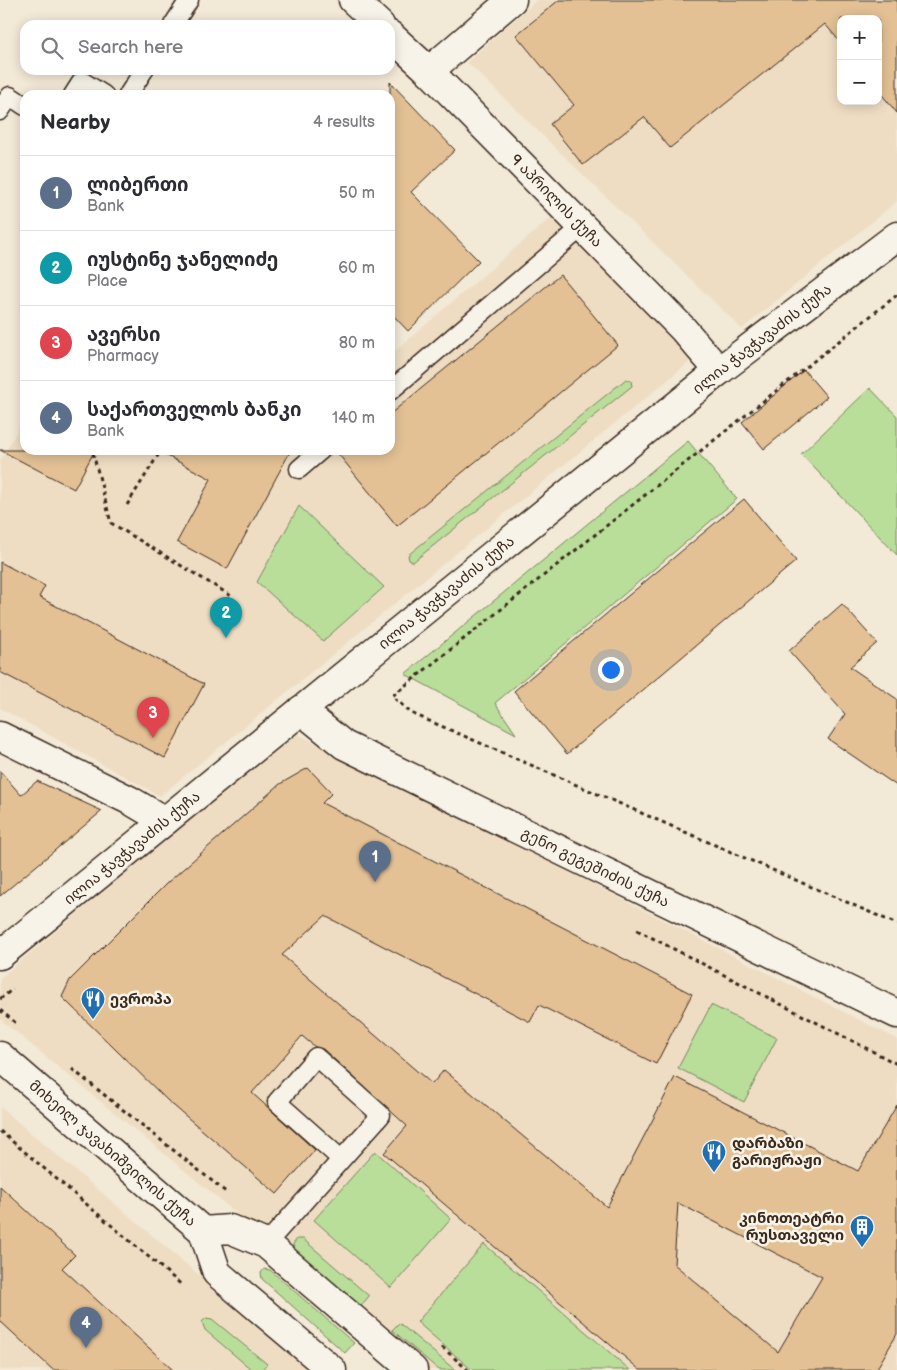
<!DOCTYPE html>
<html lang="en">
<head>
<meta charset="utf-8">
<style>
  body { margin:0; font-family:"Balsamiq Sans","Noto Sans Georgian",sans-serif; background:#f7f7f7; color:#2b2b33 }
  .controls { position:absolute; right:15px; top:15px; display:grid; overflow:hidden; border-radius:10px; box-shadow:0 2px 12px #0003 }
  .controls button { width:45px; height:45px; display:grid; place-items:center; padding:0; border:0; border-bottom:1px solid #e1e1e2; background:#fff; color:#2b2b33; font:25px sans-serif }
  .you { position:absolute; left:610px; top:669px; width:18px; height:18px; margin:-12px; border:4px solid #fff; border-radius:50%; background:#1a73e8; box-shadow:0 0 0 8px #1a73e833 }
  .badge { display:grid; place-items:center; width:32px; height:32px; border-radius:50%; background:#1f6fb2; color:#fff; font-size:16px; font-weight:700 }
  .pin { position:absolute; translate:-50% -41px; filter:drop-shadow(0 1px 2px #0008) }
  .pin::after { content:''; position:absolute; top:26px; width:18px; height:15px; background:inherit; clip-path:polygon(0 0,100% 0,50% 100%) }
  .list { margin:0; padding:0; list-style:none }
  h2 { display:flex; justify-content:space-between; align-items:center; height:65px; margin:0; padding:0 20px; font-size:21px }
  h2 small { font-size:16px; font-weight:400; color:#7c7c81 }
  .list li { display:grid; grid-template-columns:32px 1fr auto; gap:15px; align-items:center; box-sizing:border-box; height:75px; padding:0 20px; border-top:1px solid #e1e1e2 }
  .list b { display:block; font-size:19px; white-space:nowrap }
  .list p { margin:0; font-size:16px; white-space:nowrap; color:#7c7c81 }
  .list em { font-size:16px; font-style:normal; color:#7c7c81 }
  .icon { flex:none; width:28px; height:28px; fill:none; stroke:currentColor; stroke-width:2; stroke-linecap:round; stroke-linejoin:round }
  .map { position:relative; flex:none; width:897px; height:1370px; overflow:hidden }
  .search { position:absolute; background:#fff; box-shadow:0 2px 12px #0003; left:20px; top:20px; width:375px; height:55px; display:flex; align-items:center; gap:12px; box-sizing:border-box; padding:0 18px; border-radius:15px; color:#7c7c81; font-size:19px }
  .panel { position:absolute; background:#fff; box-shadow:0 2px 12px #0003; left:20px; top:90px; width:375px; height:365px; border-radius:15px }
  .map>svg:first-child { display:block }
  .built { fill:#eeddc3; fill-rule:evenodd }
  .green { fill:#b8de9a; stroke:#7a845c }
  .building { fill:#e3c195; stroke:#3b2a1e; fill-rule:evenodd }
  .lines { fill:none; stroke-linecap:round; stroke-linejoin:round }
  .lane-casing { stroke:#3b2a1e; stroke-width:21 }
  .street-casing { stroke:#3b2a1e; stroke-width:31 }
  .secondary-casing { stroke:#3b2a1e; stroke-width:31 }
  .path { stroke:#3b2a1e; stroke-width:3; stroke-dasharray:4 4; stroke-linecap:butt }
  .lane { stroke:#f7f3e8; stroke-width:18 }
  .street { stroke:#f7f3e8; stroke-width:28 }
  .secondary { stroke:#f7f3e8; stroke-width:28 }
  .labels { text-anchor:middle; stroke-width:5; stroke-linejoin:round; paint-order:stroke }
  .street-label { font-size:15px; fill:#3b2a1e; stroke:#f7f3e8 }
  .poi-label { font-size:15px; font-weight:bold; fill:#3b2a1e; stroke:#f7f3e8; text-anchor:start }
</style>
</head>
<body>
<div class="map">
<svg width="897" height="1370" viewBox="0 0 897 1370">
  <rect width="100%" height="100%" fill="#f3e9d7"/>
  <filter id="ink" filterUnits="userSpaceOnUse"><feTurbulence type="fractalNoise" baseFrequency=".02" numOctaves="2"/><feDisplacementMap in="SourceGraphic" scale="10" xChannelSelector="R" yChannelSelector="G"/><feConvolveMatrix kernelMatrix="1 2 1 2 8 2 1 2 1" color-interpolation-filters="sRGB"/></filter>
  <g filter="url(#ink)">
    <path class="built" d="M 537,0 L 897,0 L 897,201 L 742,329 L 467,62 ZM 841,19 L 878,19 L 878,101 L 841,101 Z
      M 553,216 L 692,360 L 160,796 L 0,708 L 0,461 L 25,417 L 25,450 L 390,450 L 390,355 Z
      M 294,732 L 897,1039 L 897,1370 L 427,1370 L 0,1019 L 0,978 Z
      M 0,1107 L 312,1370 L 0,1370 Z"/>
    <path class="green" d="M 626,379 L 631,381 L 632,386 L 413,562 L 409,560 L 408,555 Z
      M 870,388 L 897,416 L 897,555 L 801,454 Z
      M 688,441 L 737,499 L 495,703 L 516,734 L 405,674 Z
      M 299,506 L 384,587 L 323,641 L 257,582 Z
      M 711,1005 L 777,1038 L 744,1102 L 678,1068 Z
      M 375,1151 L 451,1219 L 391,1288 L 314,1220 Z
      M 297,1239 L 303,1239 L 369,1296 L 361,1306 L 294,1249 L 293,1244 Z
      M 484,1244 L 630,1370 L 472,1370 L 417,1322 Z
      M 264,1269 L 270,1270 L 354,1343 L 345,1353 L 262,1279 L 261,1273 Z
      M 206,1318 L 212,1319 L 267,1364 L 261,1370 L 252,1370 L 205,1330 L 202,1322 Z
      M 399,1323 L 455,1370 L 439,1370 L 392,1330 Z"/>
    <path class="building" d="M 559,0 L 897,0 L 897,113 L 878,90 L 878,19 L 841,19 L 841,43 L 825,24 L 670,148 L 644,117 L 583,165 L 550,124 L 574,105 L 516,35 Z
      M 390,82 L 455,150 L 411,192 L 479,261 L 408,331 L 390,312 Z
      M 560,275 L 618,345 L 397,526 L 335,450 L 390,450 L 390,414 Z
      M 804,370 L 827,397 L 764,449 L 742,422 Z
      M 0,450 L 95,450 L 74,489 Z
      M 156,450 L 291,450 L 227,569 L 177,542 L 211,479 Z
      M 744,499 L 796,561 L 567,754 L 514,691 Z
      M 0,562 L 45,586 L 39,597 L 204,684 L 165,758 L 0,672 Z
      M 842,604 L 877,643 L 850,667 L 897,699 L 897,786 L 828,739 L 845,714 L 789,651 Z
      M 308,768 L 332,793 L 322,803 L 692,994 L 656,1064 L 539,1005 L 530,1022 L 325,916 L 282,955 L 432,1084 L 444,1070 L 607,1207 L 675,1077 L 858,1171 L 897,1105 L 897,1334 L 876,1370 L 640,1370 L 384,1153 L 407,1126 L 323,1049 L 315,1047 L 302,1036 L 252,1093 L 315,1150 L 277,1194 L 167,1100 L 62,997 L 70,980 L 167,883 L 280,784 ZM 678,1203 L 822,1277 L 778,1352 L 674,1264 Z
      M 0,771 L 21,795 L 37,781 L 102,811 L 0,896 Z
      M 0,1186 L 75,1255 L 62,1268 L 173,1370 L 53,1370 L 0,1321 Z"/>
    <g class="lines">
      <defs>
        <path id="lane" d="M 173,25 L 189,0
          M 73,95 L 82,81 L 104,95
          M 128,95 L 144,70
          M 0,111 L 10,96 L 25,106
          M 390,391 L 582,227
          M 299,469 L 321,450
          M 266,1244 C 304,1201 343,1158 381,1115 L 316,1057 L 277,1102 L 341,1159"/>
        <g id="street">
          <path d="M 353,0 L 380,25"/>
          <path id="s1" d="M 390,35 L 429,71 L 683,329 L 719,371"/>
          <path d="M 429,71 L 512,0"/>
          <path id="s2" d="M 301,710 L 344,745 L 897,1014"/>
          <path d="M 0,736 L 131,801 L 165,821"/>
        </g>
        <g id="secondary">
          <path id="s3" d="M 0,955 L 719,371 L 897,236"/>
          <path id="s4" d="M 0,1056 L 203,1231 L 217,1273 L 332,1370"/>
          <path d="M 203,1231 L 230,1229 L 266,1244 L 413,1370"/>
        </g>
      </defs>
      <use href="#lane" class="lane-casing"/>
      <use href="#street" class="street-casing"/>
      <use href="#secondary" class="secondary-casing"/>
      <path class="path" d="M 897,295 L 392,696 L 411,713 L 897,924
        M 93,453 L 111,523 L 233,597
        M 127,505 L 160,452
        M 637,930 L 897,1064
        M 0,999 L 13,989
        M 0,1010 L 17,1024
        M 72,1069 L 227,1193
        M 0,1131 L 183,1286
        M 442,1347 L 468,1370"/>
      <use href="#lane" class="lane"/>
      <use href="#street" class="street"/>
      <use href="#secondary" class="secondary"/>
    </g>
  </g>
  <defs>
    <symbol id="restaurant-pin" viewBox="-11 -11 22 30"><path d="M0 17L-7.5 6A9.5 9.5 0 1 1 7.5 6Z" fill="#1f6fb2" stroke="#f7f3e8"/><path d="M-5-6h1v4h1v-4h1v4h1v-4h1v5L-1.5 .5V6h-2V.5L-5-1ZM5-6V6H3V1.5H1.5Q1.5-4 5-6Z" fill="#fff"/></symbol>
    <symbol id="building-pin" viewBox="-11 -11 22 30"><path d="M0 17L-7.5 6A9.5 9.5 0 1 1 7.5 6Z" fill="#1f6fb2" stroke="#f7f3e8"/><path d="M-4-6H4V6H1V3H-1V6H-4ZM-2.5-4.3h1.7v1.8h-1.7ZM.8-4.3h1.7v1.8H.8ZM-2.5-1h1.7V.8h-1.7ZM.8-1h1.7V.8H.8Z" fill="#fff"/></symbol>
  </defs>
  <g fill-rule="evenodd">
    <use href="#restaurant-pin" x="79" y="985" width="28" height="38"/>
    <use href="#restaurant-pin" x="700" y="1138" width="28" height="38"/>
    <use href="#building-pin" x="848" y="1213" width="28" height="38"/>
  </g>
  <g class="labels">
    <g class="street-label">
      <text dy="5" stroke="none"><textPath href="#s1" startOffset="235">9 აპრილის ქუჩა</textPath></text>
      <text dy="5" stroke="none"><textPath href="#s3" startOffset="980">ილია ჭავჭავაძის ქუჩა</textPath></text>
      <text dy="5" stroke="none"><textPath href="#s3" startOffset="575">ილია ჭავჭავაძის ქუჩა</textPath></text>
      <text dy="5" stroke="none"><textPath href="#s3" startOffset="170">ილია ჭავჭავაძის ქუჩა</textPath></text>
      <text dy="5" stroke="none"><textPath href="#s2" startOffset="335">გენო გეგეშიძის ქუჩა</textPath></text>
      <text dy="5" stroke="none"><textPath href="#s4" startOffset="149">მიხეილ ჯავახიშვილის ქუჩა</textPath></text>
    </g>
    <g class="poi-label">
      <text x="110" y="1004">ევროპა</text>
      <text x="732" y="1148">დარბაზი<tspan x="732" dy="17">გარიჟრაჟი</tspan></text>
      <text x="844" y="1223" text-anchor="end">კინოთეატრი<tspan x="844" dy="17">რუსთაველი</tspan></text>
    </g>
  </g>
</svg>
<div class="controls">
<button>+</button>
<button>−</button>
</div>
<div class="you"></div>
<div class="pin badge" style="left:375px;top:882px;background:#5c6f8a">1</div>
<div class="pin badge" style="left:226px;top:638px;background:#0f9aa8">2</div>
<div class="pin badge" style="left:153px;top:738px;background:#e0444e">3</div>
<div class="pin badge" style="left:86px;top:1348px;background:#5c6f8a">4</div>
<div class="search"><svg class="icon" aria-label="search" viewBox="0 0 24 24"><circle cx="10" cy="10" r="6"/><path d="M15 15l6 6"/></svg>Search here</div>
<section class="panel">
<h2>Nearby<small>4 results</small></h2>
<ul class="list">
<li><span class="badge" style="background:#5c6f8a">1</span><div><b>ლიბერთი</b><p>Bank</p></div><em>50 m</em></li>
<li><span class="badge" style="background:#0f9aa8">2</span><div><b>იუსტინე ჯანელიძე</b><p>Place</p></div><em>60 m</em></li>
<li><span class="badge" style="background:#e0444e">3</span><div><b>ავერსი</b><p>Pharmacy</p></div><em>80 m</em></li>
<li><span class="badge" style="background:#5c6f8a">4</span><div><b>საქართველოს ბანკი</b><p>Bank</p></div><em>140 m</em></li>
</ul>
</section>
</div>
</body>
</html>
